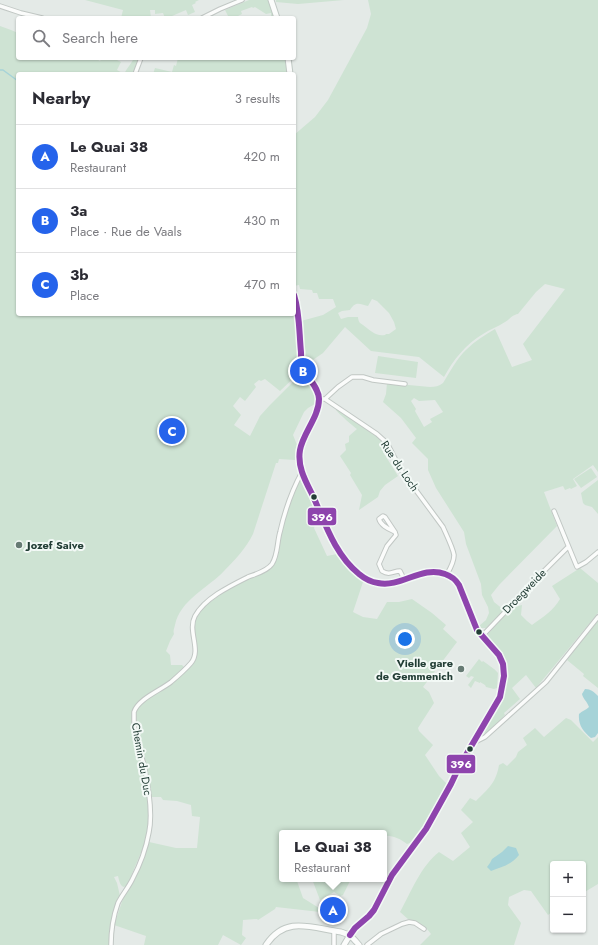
<!DOCTYPE html>
<html lang="en">
<head>
<meta charset="utf-8">
<style>
  body { margin:0; font-family:Jost,sans-serif; background:#f2f2f3; color:#2b2b33 }
  .controls { position:absolute; right:12px; bottom:12px; display:grid; overflow:hidden; border-radius:4px; box-shadow:0 1px 3px #0004 }
  .controls button { width:36px; height:36px; display:grid; place-items:center; padding:0; border:0; border-bottom:1px solid #e1e1e2; background:#fff; color:#2b2b33; font:20px sans-serif }
  .you { position:absolute; left:405px; top:639px; width:14px; height:14px; margin:-10px; border:3px solid #fff; border-radius:50%; background:#1a73e8; box-shadow:0 0 0 6px #1a73e833 }
  .badge { display:grid; place-items:center; width:26px; height:26px; border-radius:50%; background:#2563eb; color:#fff; font-size:13px; font-weight:700 }
  .pin { position:absolute; translate:-50% -50%; border:2px solid #fff; box-shadow:0 1px 4px #0006 }
  .popup { position:absolute; left:279px; top:830px; width:108px; height:52px; box-sizing:border-box; display:grid; place-content:center; border-radius:4px; background:#fff; filter:drop-shadow(0 1px 3px #0005); font-size:13px; white-space:nowrap; color:#7c7c81 }
  .popup b { font-size:15px; color:#2b2b33 }
  .popup::after { content:''; position:absolute; left:50%; top:100%; margin-left:-8px; border:8px solid transparent; border-top-color:#fff }
  .list { margin:0; padding:0; list-style:none }
  h2 { display:flex; justify-content:space-between; align-items:center; height:52px; margin:0; padding:0 16px; font-size:17px }
  h2 small { font-size:13px; font-weight:400; color:#7c7c81 }
  .list li { display:grid; grid-template-columns:26px 1fr auto; gap:12px; align-items:center; box-sizing:border-box; height:64px; padding:0 16px; border-top:1px solid #e1e1e2 }
  .list b { display:block; font-size:15px; white-space:nowrap }
  .list p { margin:0; font-size:13px; white-space:nowrap; color:#7c7c81 }
  .list em { font-size:13px; font-style:normal; color:#7c7c81 }
  .icon { flex:none; width:22px; height:22px; fill:none; stroke:currentColor; stroke-width:2; stroke-linecap:round; stroke-linejoin:round }
  .map { position:relative; flex:none; width:598px; height:945px; overflow:hidden }
  .search { position:absolute; background:#fff; box-shadow:0 1px 3px #0004; left:16px; top:16px; width:280px; height:44px; display:flex; align-items:center; gap:10px; box-sizing:border-box; padding:0 14px; border-radius:4px; color:#7c7c81; font-size:15px }
  .panel { position:absolute; background:#fff; box-shadow:0 1px 3px #0004; left:16px; top:72px; width:280px; height:244px; border-radius:4px }
  .map>svg:first-child { display:block }
  .green { fill:#cee3d3; fill-rule:evenodd }
  .water { fill:#a6d3d8 }
  .lines { fill:none; stroke-linecap:round; stroke-linejoin:round }
  .stream { stroke:#a6d3d8; stroke-width:1.5 }
  .street-casing { stroke:#c1c7c4; stroke-width:5.5 }
  .secondary-casing { stroke:#c0c8c4; stroke-width:7 }
  .street { stroke:#fbfcfb; stroke-width:3.5 }
  .secondary { stroke:#fbfcfb; stroke-width:5 }
  .bus-1-casing { stroke:#f3f9f6; stroke-width:9 }
  .bus-1 { stroke:#8e44ad; stroke-width:6 }
  .bus-dot { fill:#223d35; stroke:#f3f9f6; stroke-width:1.5 }
  .poi-dot { fill:#667a73; stroke:#f3f9f6; stroke-width:1.5 }
  .labels { text-anchor:middle; stroke-width:4; stroke-linejoin:round; paint-order:stroke }
  .street-label { font-size:11px; fill:#223d35; stroke:#f3f9f6 }
  .poi-label { font-size:11px; font-weight:bold; fill:#223d35; stroke:#f3f9f6; text-anchor:start }
  .line-badge { stroke:#f3f9f6; stroke-width:1.5 }
  .badge-label { font-size:11px; text-anchor:middle; font-weight:bold; fill:#fff }
</style>
</head>
<body>
<div class="map">
<svg width="598" height="945" viewBox="0 0 598 945">
  <rect width="100%" height="100%" fill="#e4eae7"/>
  <path class="green" d="M 85,0 L 199,0 L 195,2 L 196,3 L 192,5 L 195,12 L 188,15 L 186,10 L 172,16 L 173,18 L 165,18 L 163,13 L 155,14 L 155,10 L 150,10 L 151,18 L 121,18 L 123,10 Z
    M 249,0 L 268,0 L 274,18 L 271,18 L 271,13 L 266,14 L 255,7 L 253,8 L 252,7 L 241,11 L 242,14 L 238,16 L 239,18 L 229,18 L 225,10 Z
    M 276,0 L 344,0 L 298,4 L 276,2 Z
    M 368,0 L 598,0 L 598,472 L 593,465 L 573,479 L 577,486 L 571,489 L 570,488 L 565,490 L 563,486 L 544,492 L 557,526 L 499,585 L 491,595 L 494,602 L 504,610 L 486,628 L 481,628 L 479,626 L 486,620 L 489,613 L 488,607 L 482,595 L 481,584 L 466,544 L 464,532 L 436,488 L 428,470 L 428,459 L 412,443 L 416,438 L 401,418 L 383,402 L 386,394 L 387,383 L 430,387 C 435,387 439,386 443,383 C 450,372 457,358 467,349 C 475,341 485,335 495,329 L 512,367 L 532,360 L 523,344 L 565,289 L 545,284 L 536,292 L 518,314 C 512,315 510,319 505,322 C 498,327 490,329 483,334 C 466,344 453,360 444,377 L 419,357 L 371,351 L 345,327 L 323,353 L 307,364 L 304,365 L 303,364 L 301,321 L 323,315 L 336,307 L 333,299 L 319,299 L 317,293 L 313,293 L 312,290 L 300,289 L 299,285 L 294,286 L 294,135 L 315,117 L 328,100 L 367,28 L 371,14 ZM 372,299 L 377,301 L 389,313 L 394,322 L 396,329 L 389,334 L 386,334 L 385,335 C 376,337 370,330 363,325 C 362,324 361,324 360,323 C 359,322 358,319 358,317 L 348,317 L 341,319 L 338,313 L 342,311 L 350,310 C 356,301 359,304 368,306 ZM 414,398 L 419,401 L 435,400 L 443,412 L 430,419 L 432,422 L 424,427 L 415,411 L 416,409 L 411,401 Z
    M 0,26 L 11,30 L 18,33 L 18,58 L 81,58 L 85,60 L 87,58 L 95,58 L 100,61 L 102,58 L 113,58 L 121,62 L 117,70 L 124,74 C 127,68 131,64 134,58 L 139,58 L 138,66 L 133,74 L 18,74 L 18,314 L 294,314 L 294,306 L 296,315 L 297,347 L 301,371 L 280,391 L 265,379 L 261,381 L 259,380 L 254,384 L 256,387 L 245,401 L 240,397 L 233,406 L 241,415 L 234,425 L 250,436 L 260,416 L 270,405 L 302,373 C 309,383 317,392 315,404 L 308,408 L 304,412 L 293,435 L 297,445 L 295,452 L 295,460 L 279,459 L 278,463 L 276,463 L 253,534 C 246,548 235,560 224,571 C 208,588 180,600 175,625 C 174,629 173,631 174,634 L 170,641 L 166,651 L 170,655 L 171,665 L 182,665 L 185,668 L 169,682 L 149,695 L 133,713 L 147,791 L 149,817 L 145,843 L 129,881 L 127,885 L 124,887 C 120,886 119,880 118,876 L 114,877 L 117,883 L 120,896 L 114,911 L 110,925 L 109,945 L 0,945 Z
    M 178,58 L 286,58 L 287,74 L 153,74 L 155,68 L 172,72 L 174,65 L 176,66 Z
    M 378,356 L 418,362 L 416,378 L 375,373 Z
    M 335,407 L 377,436 L 388,447 L 383,452 L 398,476 L 385,485 L 380,491 L 378,497 L 359,510 L 362,495 L 350,475 L 351,473 L 340,456 L 346,450 L 345,444 L 349,442 L 349,436 L 357,429 C 354,427 338,413 336,410 C 336,409 336,408 335,407 Z
    M 591,468 L 597,477 L 581,488 L 574,479 Z
    M 300,479 L 320,521 L 316,523 L 314,528 L 327,556 L 337,554 L 352,573 L 363,582 L 353,612 L 363,617 L 377,619 L 387,602 L 399,602 L 412,599 L 432,613 L 446,625 L 443,629 L 457,642 L 423,687 L 429,692 L 434,703 L 418,728 L 419,731 L 433,745 L 425,755 L 439,776 L 447,784 L 435,808 L 423,828 L 410,843 L 407,844 C 400,839 393,835 384,836 L 384,833 L 282,833 L 282,879 L 303,879 L 297,881 L 303,898 L 319,908 L 320,912 L 276,907 L 275,909 L 258,920 L 257,919 L 243,920 L 242,935 L 246,938 L 241,945 L 223,935 L 218,945 L 144,945 L 146,936 L 114,925 L 124,896 L 134,879 L 149,842 L 176,848 L 197,848 L 200,817 L 192,816 L 191,805 L 177,801 L 163,800 L 161,797 L 151,797 L 135,729 L 136,711 L 142,702 L 191,665 L 196,644 L 194,625 L 196,617 L 204,607 L 229,588 L 268,570 L 272,566 L 290,499 Z
    M 598,480 L 598,514 L 592,507 L 585,505 L 583,503 L 581,493 Z
    M 580,568 L 598,583 L 598,613 L 536,688 L 526,675 L 512,688 L 520,699 L 504,713 L 505,715 C 499,721 491,732 483,734 L 482,732 C 493,714 514,686 505,664 C 503,658 494,647 489,641 L 488,638 L 488,634 L 511,608 L 522,605 L 521,615 L 527,621 L 532,625 C 543,617 553,611 560,599 L 552,586 Z
    M 598,620 L 598,688 L 583,676 L 584,674 L 567,660 Z
    M 479,659 L 482,662 L 483,661 C 488,665 494,668 498,673 L 497,688 L 494,689 L 486,687 L 485,685 L 480,682 L 480,683 L 475,681 L 471,688 L 468,685 L 474,677 L 471,676 L 469,678 L 466,676 Z
    M 566,718 L 571,720 L 593,742 L 598,737 L 598,884 L 583,893 L 583,864 L 553,864 L 553,911 L 548,915 L 531,891 L 524,890 L 509,897 L 508,905 L 521,923 L 514,945 L 420,945 L 431,934 C 424,923 417,925 408,919 C 405,917 403,914 400,912 C 411,892 421,866 439,852 L 453,861 L 470,847 L 461,833 L 473,822 L 461,810 L 470,798 L 476,801 C 488,789 496,783 499,765 L 503,763 L 507,766 L 516,757 L 518,752 L 527,745 L 523,738 L 535,728 L 544,737 Z
    M 312,879 L 351,879 L 343,895 L 340,896 L 334,892 L 320,900 Z"/>
  <path class="water" d="M 585,689 C 591,689 594,692 598,696 L 598,733 L 595,737 L 591,738 C 583,731 578,725 579,714 C 582,711 586,710 589,707 C 587,701 583,699 582,694 Z
    M 508,846 L 516,848 L 519,855 C 511,865 502,867 491,871 L 487,867 L 490,863 L 492,859 L 502,852 Z"/>
  <g class="lines">
    <path class="stream" d="M 0,70 L 3,70 L 18,81"/>
    <defs>
      <path id="street" d="M 0,6 L 21,13 L 42,18
        M 202,18 L 220,9 L 242,0
        M 135,74 L 141,58
        M 319,399 L 325,399 L 338,387 L 352,377 L 363,377 L 373,380 L 405,384
        M 325,399 L 377,434 L 387,443 L 401,470 L 443,527 C 446,534 453,548 454,555 C 454,562 450,569 447,574
        M 554,511 L 577,567 L 586,562 L 598,552
        M 395,532 C 389,529 381,526 379,519 L 383,516 L 385,517 L 395,532 L 396,535 L 387,546 L 379,564 L 382,571 C 390,576 393,571 400,571 L 404,579
        M 481,635 L 485,633 L 545,570 L 568,547
        M 473,743 L 485,737 L 546,682 L 598,617
        M 111,945 C 111,931 113,917 118,903 C 122,895 128,888 132,880 C 140,865 146,849 149,832 C 153,813 148,784 144,765 C 140,750 135,738 134,721 C 134,718 134,715 134,712 C 138,699 161,690 171,682 C 178,676 185,670 191,663 C 202,650 187,631 195,616 C 205,598 230,586 248,577 C 256,574 267,571 272,564 C 278,555 277,542 280,532 C 285,510 291,492 302,472
        M 334,945 L 334,931
        M 367,945 L 381,934 L 402,924 L 409,922 L 415,923 L 424,929"/>
      <path id="secondary" d="M 271,0 L 277,18
        M 288,58 L 290,74
        M 294,295 C 300,312 299,329 300,346 C 301,352 301,359 302,364 C 303,368 305,372 307,376 C 311,383 319,390 319,400 C 317,417 303,433 300,451 C 299,458 300,465 302,471 C 304,480 309,488 313,496 C 324,522 335,549 354,570 C 387,607 421,556 450,576 C 454,579 458,582 460,587 L 477,630 L 499,655 L 503,664 L 504,676 L 503,684 L 500,697 L 459,767 L 451,784 L 426,829 L 392,875 L 374,910 L 369,916 L 355,928 L 350,935 L 344,945
        M 266,945 C 286,915 311,928 341,932 C 351,935 352,937 359,945"/>
    </defs>
    <use href="#street" class="street-casing"/>
    <use href="#secondary" class="secondary-casing"/>
    <use href="#street" class="street"/>
    <use href="#secondary" class="secondary"/>
    <defs>
      <path id="bus-1" d="M 294,295 C 300,314 299,333 301,352 C 301,356 301,360 302,364 C 305,376 319,387 319,399 C 319,417 303,433 300,450 C 297,467 306,482 313,496 C 325,523 335,555 359,574 C 365,579 370,582 378,583 C 401,588 422,565 445,574 C 451,576 456,580 459,585 L 477,630 L 499,655 L 503,664 L 504,676 L 500,697 L 459,767 L 451,784 L 426,829 L 392,875 L 374,910 L 369,916 L 355,928 L 350,935"/>
    </defs>
    <use href="#bus-1" class="bus-1-casing"/>
    <use href="#bus-1" class="bus-1"/>
  </g>
  <g class="bus-dot">
    <circle cx="314" cy="497" r="3.5"/>
    <circle cx="479" cy="632" r="3.5"/>
    <circle cx="470" cy="749" r="3.5"/>
  </g>
  <g class="poi-dot">
    <circle cx="19" cy="545" r="4"/>
    <circle cx="461" cy="669" r="4"/>
  </g>
  <g class="labels">
    <g class="street-label">
      <text transform="translate(400 466) rotate(56)" y="4">Rue du Loch</text>
      <text transform="translate(524 591) rotate(-46)" y="4">Droegweide</text>
      <text transform="translate(142 759) rotate(80)" y="4">Chemin du Duc</text>
    </g>
    <g class="poi-label">
      <text x="27" y="549">Jozef Saive</text>
      <text x="453" y="667" text-anchor="end">Vielle gare<tspan x="453" dy="13">de Gemmenich</tspan></text>
    </g>
  </g>
  <g class="line-badge">
    <rect x="307" y="507" width="30" height="19" rx="4" fill="#8e44ad"/>
    <rect x="446" y="754" width="30" height="20" rx="4" fill="#8e44ad"/>
  </g>
  <g class="badge-label">
    <text x="322" y="521">396</text>
    <text x="461" y="768">396</text>
  </g>
</svg>
<div class="controls">
<button>+</button>
<button>−</button>
</div>
<div class="you"></div>
<div class="pin badge" style="left:333px;top:910px">A</div>
<div class="popup"><b>Le Quai 38</b>Restaurant</div>
<div class="pin badge" style="left:303px;top:371px">B</div>
<div class="pin badge" style="left:172px;top:431px">C</div>
<div class="search"><svg class="icon" aria-label="search" viewBox="0 0 24 24"><circle cx="10" cy="10" r="6"/><path d="M15 15l6 6"/></svg>Search here</div>
<section class="panel">
<h2>Nearby<small>3 results</small></h2>
<ul class="list">
<li><span class="badge">A</span><div><b>Le Quai 38</b><p>Restaurant</p></div><em>420 m</em></li>
<li><span class="badge">B</span><div><b>3a</b><p>Place · Rue de Vaals</p></div><em>430 m</em></li>
<li><span class="badge">C</span><div><b>3b</b><p>Place</p></div><em>470 m</em></li>
</ul>
</section>
</div>
</body>
</html>
